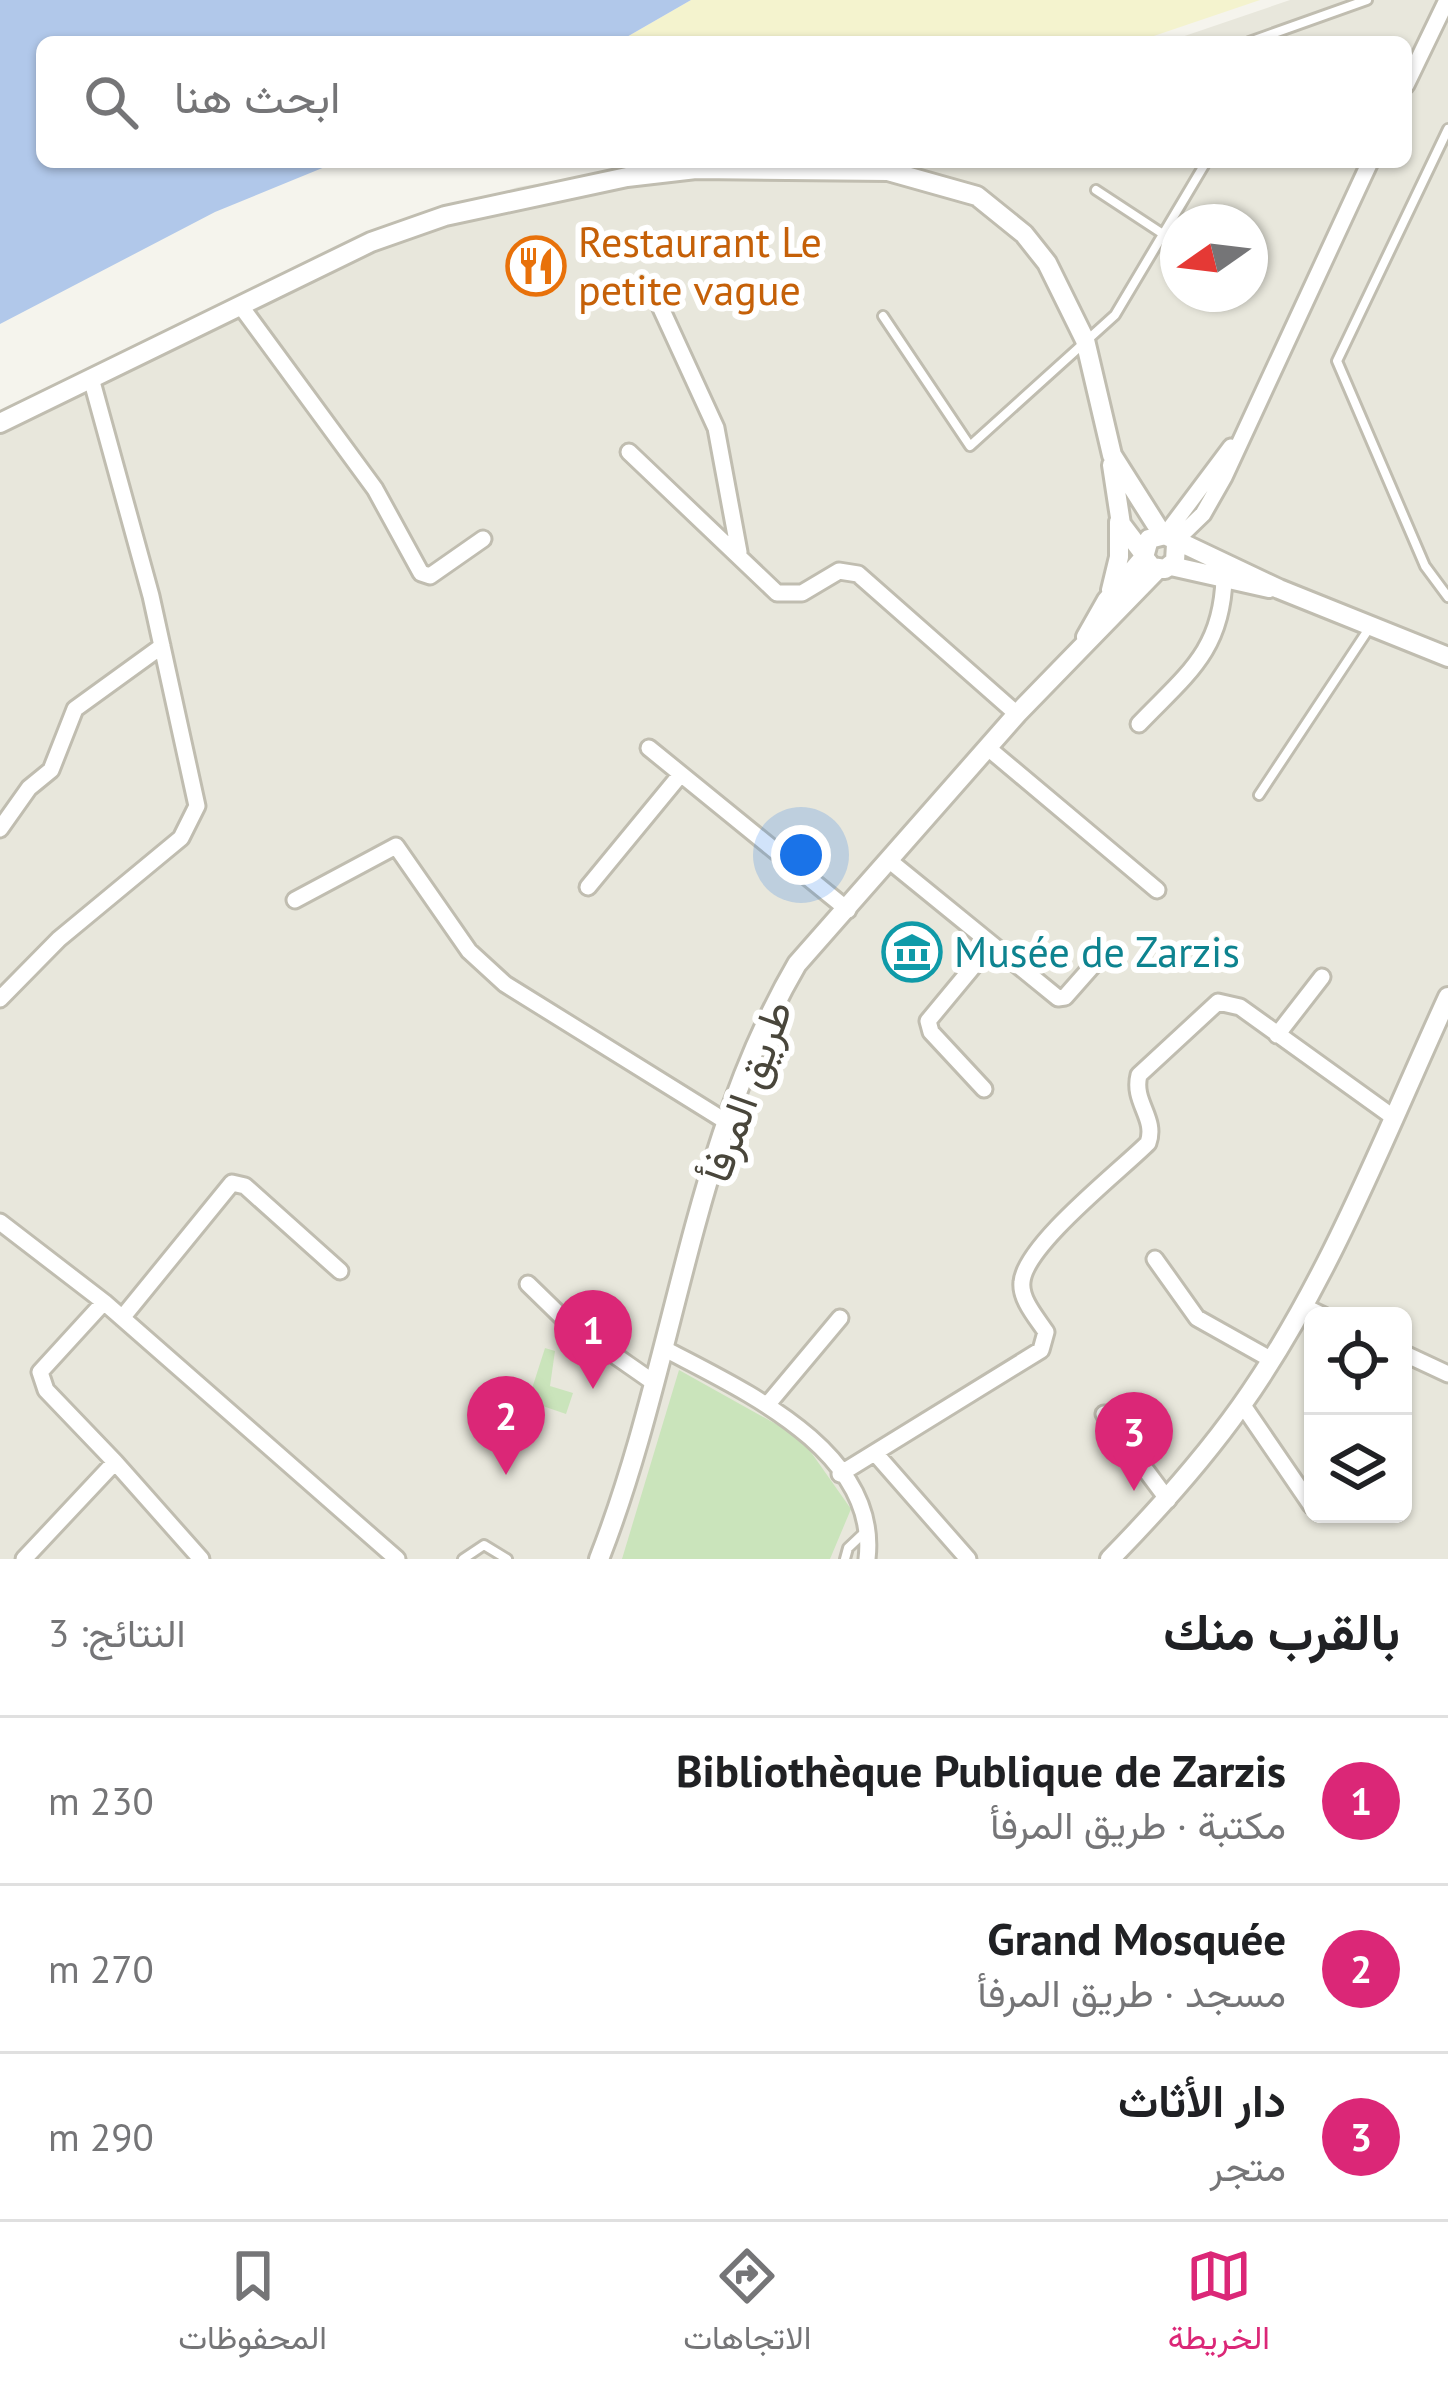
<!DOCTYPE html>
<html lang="ar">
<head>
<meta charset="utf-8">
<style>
  body { margin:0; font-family:"PT Sans",Vazirmatn,sans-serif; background:#f6f6f6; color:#202124; direction:rtl }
  .controls { position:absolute; right:36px; bottom:36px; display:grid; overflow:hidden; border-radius:18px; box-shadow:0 3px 9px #0004 }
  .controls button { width:108px; height:108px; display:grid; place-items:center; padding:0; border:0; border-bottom:3px solid #e0e0e0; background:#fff; color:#202124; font:60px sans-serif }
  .compass { position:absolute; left:1160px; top:204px; width:108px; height:108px; border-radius:50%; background:#fff; box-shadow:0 3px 9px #0004; rotate:256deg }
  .you { position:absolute; left:801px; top:855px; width:42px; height:42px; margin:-30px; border:9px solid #fff; border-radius:50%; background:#1a73e8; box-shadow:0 0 0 18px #1a73e833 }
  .badge { display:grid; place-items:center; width:78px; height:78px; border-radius:50%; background:#db2777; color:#fff; font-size:39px; font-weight:700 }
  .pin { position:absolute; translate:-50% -99px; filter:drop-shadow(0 3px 6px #0008) }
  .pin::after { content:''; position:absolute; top:63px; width:42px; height:36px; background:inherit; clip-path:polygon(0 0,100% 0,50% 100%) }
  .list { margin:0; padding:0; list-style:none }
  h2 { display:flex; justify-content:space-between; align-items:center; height:156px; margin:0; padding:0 48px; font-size:51px }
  h2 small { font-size:39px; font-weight:400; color:#757577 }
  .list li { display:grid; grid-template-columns:78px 1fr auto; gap:36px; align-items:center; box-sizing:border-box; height:168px; padding:0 48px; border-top:3px solid #e0e0e0 }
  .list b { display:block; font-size:45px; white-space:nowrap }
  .list p { margin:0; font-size:39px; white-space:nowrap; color:#757577 }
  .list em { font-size:39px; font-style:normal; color:#757577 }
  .icon { flex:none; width:66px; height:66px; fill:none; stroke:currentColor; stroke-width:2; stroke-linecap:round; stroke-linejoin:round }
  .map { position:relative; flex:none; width:1448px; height:1559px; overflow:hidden; direction:ltr }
  .search { position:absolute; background:#fff; box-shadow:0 3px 9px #0004; left:36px; right:36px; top:36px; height:132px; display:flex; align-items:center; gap:30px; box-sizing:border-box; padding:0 42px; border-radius:18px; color:#757577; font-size:45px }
  .sheet { height:660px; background:#fff }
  nav { display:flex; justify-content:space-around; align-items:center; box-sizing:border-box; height:168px; border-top:3px solid #e0e0e0; background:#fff; font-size:33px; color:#757577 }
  nav a { display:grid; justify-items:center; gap:6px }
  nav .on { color:#db2777 }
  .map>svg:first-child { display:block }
  .residential { fill:#e8e7dc; fill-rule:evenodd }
  .green { fill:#cae4bb }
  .sand { fill:#f4f3ce }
  .water { fill:#b1c8ea }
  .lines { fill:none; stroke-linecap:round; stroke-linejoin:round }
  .service-casing { stroke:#c0bdb0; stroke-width:14 }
  .minor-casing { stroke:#c0bdb0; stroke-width:21 }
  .tertiary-casing { stroke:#c0bdb0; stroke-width:24 }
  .service { stroke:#fff; stroke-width:8 }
  .minor { stroke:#fff; stroke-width:15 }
  .tertiary { stroke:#fff; stroke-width:18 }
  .labels { text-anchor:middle; stroke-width:12; stroke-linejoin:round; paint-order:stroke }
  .food-label { font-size:42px; fill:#c56008; stroke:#fff; text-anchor:start }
  .culture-label { font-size:42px; fill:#0d838f; stroke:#fff; text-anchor:start }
  .street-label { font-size:42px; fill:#49463b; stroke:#fff }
</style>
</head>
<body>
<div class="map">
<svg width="1448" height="1559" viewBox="0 0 1448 1559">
  <rect width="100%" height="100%" fill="#f5f4ed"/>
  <path class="residential" d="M 1290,0 L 1448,0 L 1448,1559 L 0,1559 L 0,417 L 302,265 L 381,231 L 518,187 L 671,162 L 1406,162 L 1406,42 L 1167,42 ZM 1178,222 L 1250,222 L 1250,294 L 1178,294 ZM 1313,1316 L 1403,1316 L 1403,1514 L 1313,1514 Z"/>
  <path class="green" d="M 545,1348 L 555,1351 L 550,1386 L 573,1393 L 566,1414 L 528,1401 Z
    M 679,1370 L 801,1438 L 851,1509 L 830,1559 L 622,1559 Z"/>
  <path class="sand" d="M 691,0 L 1260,0 L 1136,42 L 618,42 Z"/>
  <path class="water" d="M 0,0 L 691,0 L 618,42 L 42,42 L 42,162 L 337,162 L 215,212 L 0,324 Z"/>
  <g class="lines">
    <defs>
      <path id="service" d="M 1249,42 L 1367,0
        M 1448,129 L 1337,361 L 1425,566 L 1448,597
        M 1096,190 L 1163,234
        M 883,316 L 970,446 L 1115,315 L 1206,162
        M 1259,795 L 1370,627
        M 463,1559 L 484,1545 L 507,1559
        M 845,1559 L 848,1548 L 866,1531"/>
      <path id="minor" d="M 1406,85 L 1447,0
        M 654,293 L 716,428 L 739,552
        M 240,305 L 375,489 L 421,573 L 430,576 L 483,539
        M 629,452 L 777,593 L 802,593 L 839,571 L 858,574 L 1017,714
        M 1165,535 L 1231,447
        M 1175,541 L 1203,514 L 1224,477 L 1370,162
        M 1139,724 C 1186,675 1222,651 1224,578
        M 649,748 L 848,910
        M 988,748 L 1157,890
        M 0,829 L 29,788 L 51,770 L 75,709 L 162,646
        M 891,862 L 1058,998 L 1065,997 L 1095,963
        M 588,887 L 681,774
        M 295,900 L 396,846 L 469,951 L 505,984 L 730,1124
        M 0,999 L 59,939 L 181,838 L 197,806 L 151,596 L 91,378
        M 1277,1035 L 1322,977
        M 984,1089 L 931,1032 L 928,1021 L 991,945
        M 0,1222 L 104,1302 L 397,1559
        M 1155,1259 L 1197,1318 L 1270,1359
        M 528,1284 L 567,1322 L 653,1382
        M 1303,1306 L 1324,1316
        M 122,1318 L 232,1183 L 245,1186 L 340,1271
        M 663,1348 C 740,1389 880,1450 867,1559
        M 1403,1353 L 1448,1374
        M 768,1404 L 840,1318
        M 1242,1404 L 1311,1505
        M 1104,1414 L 1168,1500
        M 875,1453 L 968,1559
        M 115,1462 L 201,1559
        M 840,1474 L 1041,1350 L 1046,1332 C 1036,1317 1020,1299 1022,1282 C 1025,1245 1120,1171 1148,1143 C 1157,1118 1132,1102 1139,1075 L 1218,1002 L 1240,1007 L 1393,1117
        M 24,1559 L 115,1462 L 46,1390 L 40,1372 L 104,1302"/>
      <path id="tertiary" d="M 0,423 L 371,242 L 445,216 L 627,177 L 696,169 L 888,171 L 977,196 L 1024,234 L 1047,263 L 1085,340 L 1112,455 L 1162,534
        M 1112,465 L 1121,524 L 1143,553
        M 1176,544 L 1175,561 L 1165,569 L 1152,567 L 1144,557 L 1149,539 L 1165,535 L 1279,589 L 1448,657
        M 1171,566 L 1269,588
        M 1111,590 L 1119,557 L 1119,522
        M 1086,637 L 1107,600 L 1144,557
        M 599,1559 C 675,1366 691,1145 797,964 L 1017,714 L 1158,569
        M 1110,1559 C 1157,1511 1202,1461 1241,1406 C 1329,1282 1385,1134 1448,997"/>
    </defs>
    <use href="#service" class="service-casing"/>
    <use href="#minor" class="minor-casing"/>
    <use href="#tertiary" class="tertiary-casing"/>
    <use href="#service" class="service"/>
    <use href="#minor" class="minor"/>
    <use href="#tertiary" class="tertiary"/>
  </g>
  <defs>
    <symbol id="restaurant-ring" viewBox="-11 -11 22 22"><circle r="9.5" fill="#fff" stroke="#e8710a" stroke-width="1.5"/><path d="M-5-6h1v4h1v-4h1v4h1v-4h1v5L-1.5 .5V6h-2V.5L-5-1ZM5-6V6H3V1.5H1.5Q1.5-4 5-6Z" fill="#e8710a"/></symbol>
    <symbol id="museum-ring" viewBox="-11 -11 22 22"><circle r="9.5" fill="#fff" stroke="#0f9aa8" stroke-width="1.5"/><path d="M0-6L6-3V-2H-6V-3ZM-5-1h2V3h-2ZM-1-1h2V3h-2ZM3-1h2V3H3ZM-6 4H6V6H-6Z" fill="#0f9aa8"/></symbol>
  </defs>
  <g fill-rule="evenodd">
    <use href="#restaurant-ring" x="503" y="233" width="66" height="66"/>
    <use href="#museum-ring" x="879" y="919" width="66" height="66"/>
  </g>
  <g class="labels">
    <g class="food-label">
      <text x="578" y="257">Restaurant Le<tspan x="578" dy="48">petite vague</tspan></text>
    </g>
    <g class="culture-label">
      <text x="954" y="967">Musée de Zarzis</text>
    </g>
    <g class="street-label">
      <text transform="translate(746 1091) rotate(-70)" y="15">طريق المرفأ</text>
    </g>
  </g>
</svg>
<div class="controls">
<button><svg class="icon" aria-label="locate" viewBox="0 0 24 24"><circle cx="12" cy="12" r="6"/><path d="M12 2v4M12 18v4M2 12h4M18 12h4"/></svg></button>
<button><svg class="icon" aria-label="layers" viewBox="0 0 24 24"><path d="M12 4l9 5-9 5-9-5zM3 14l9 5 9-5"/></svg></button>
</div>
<svg class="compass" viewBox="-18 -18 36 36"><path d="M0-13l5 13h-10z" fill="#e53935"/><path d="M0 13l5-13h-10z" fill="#757577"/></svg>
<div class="you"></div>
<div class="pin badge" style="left:593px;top:1389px">1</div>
<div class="pin badge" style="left:506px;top:1475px">2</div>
<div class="pin badge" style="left:1134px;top:1491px">3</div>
<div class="search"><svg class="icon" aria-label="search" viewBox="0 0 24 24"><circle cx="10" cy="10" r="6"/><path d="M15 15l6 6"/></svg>ابحث هنا</div>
</div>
<section class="sheet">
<h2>بالقرب منك<small>النتائج: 3</small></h2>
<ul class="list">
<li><span class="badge">1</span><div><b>Bibliothèque Publique de Zarzis</b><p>مكتبة · طريق المرفأ</p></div><em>230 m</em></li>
<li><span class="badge">2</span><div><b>Grand Mosquée</b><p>مسجد · طريق المرفأ</p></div><em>270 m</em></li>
<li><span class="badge">3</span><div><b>دار الأثاث</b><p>متجر</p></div><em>290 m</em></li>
</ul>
</section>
<nav>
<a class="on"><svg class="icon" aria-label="map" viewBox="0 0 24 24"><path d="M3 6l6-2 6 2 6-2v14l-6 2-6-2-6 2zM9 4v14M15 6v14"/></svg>الخريطة</a>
<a><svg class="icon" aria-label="directions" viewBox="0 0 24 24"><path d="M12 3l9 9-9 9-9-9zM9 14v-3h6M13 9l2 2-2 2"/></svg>الاتجاهات</a>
<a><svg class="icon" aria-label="saved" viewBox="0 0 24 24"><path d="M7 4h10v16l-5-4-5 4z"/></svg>المحفوظات</a>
</nav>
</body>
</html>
